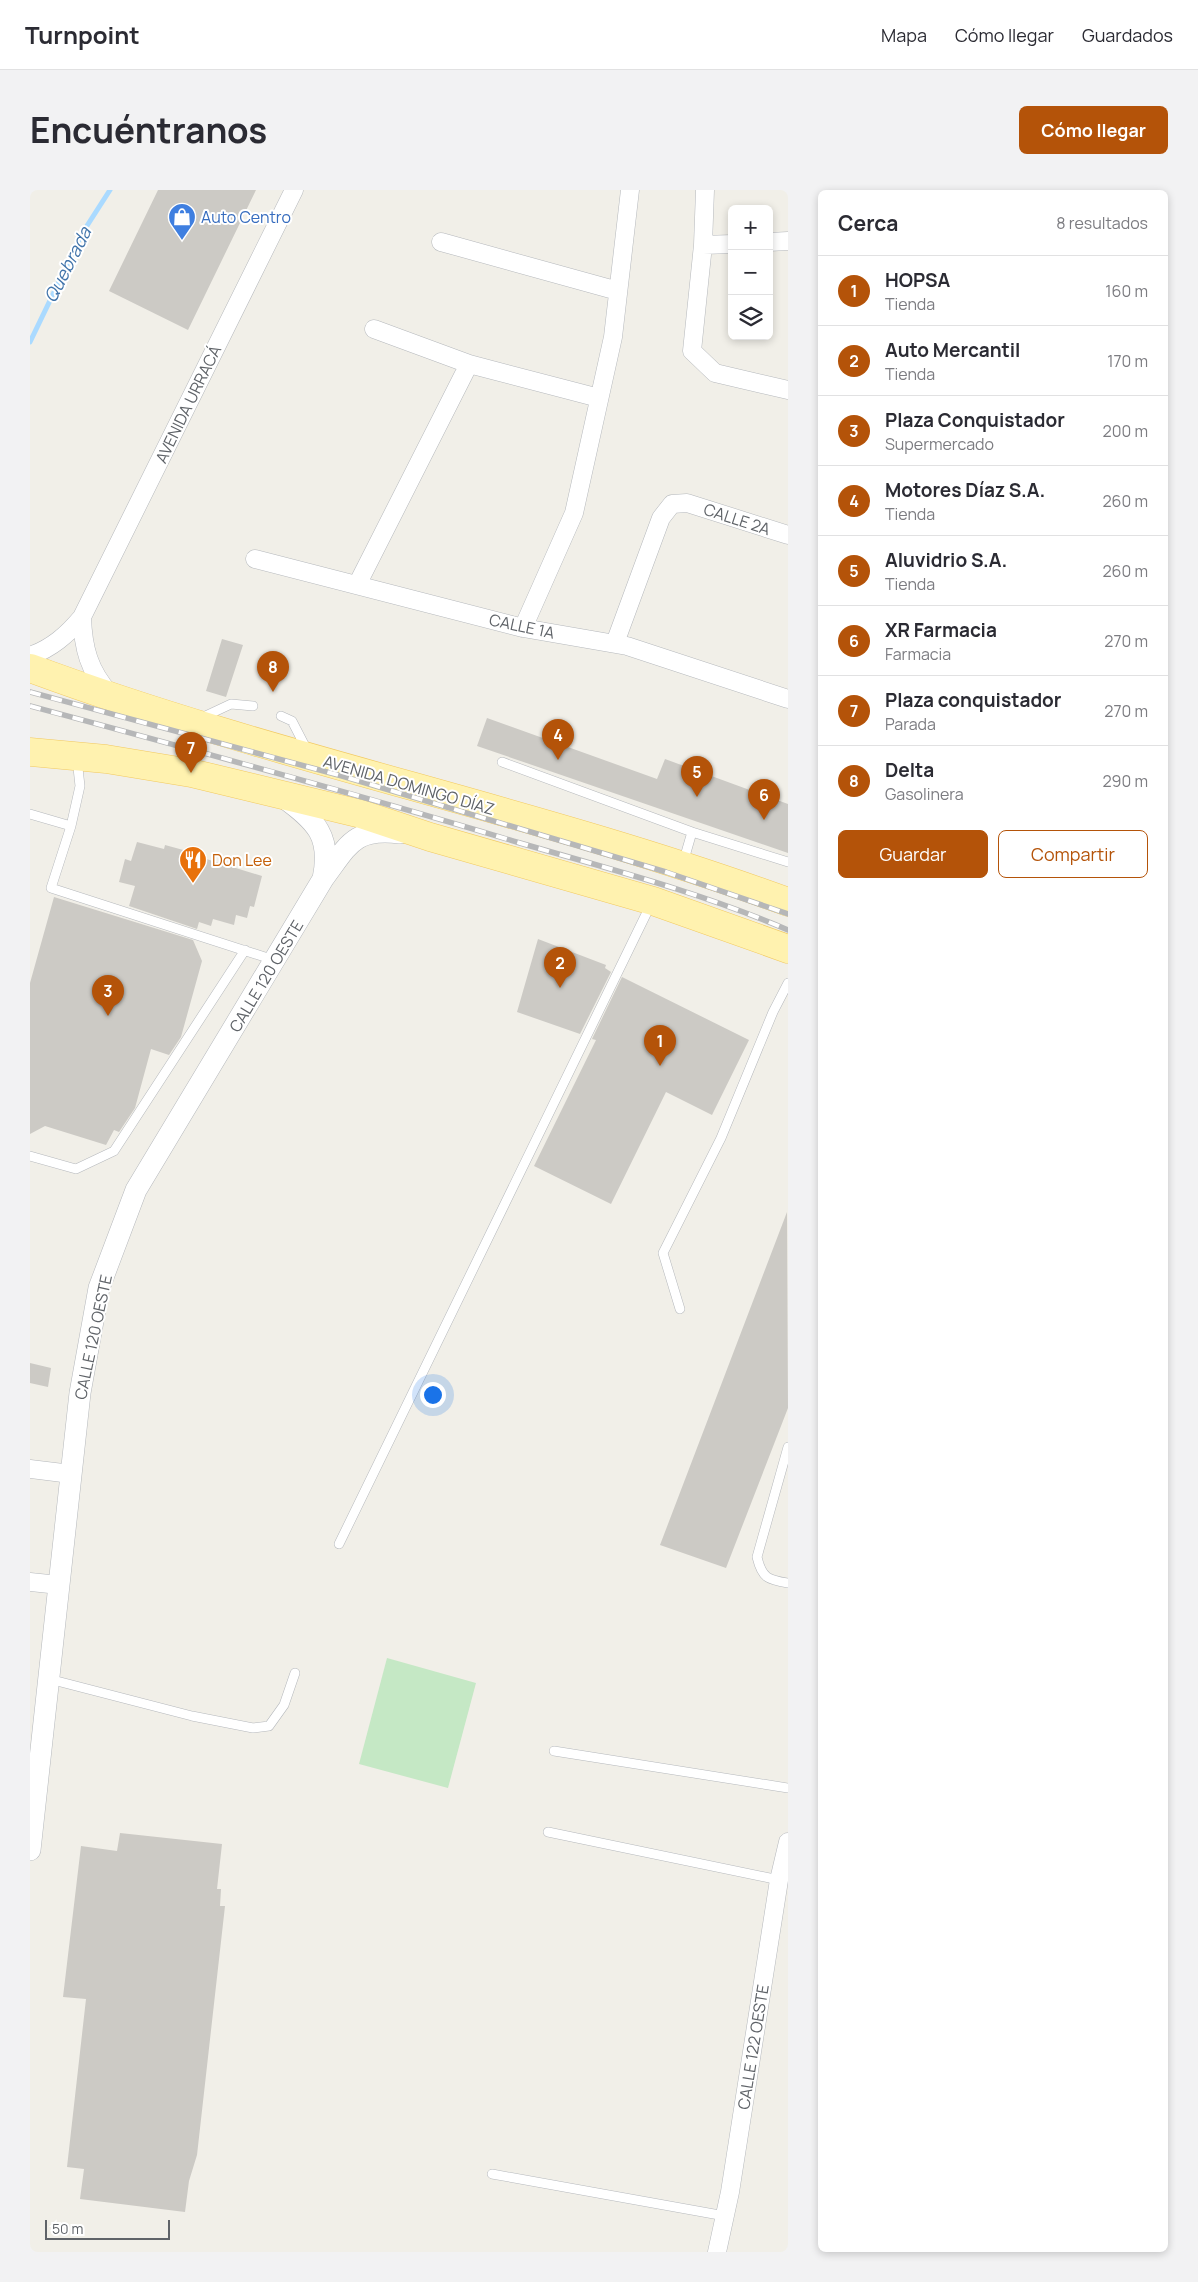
<!DOCTYPE html>
<html lang="es">
<head>
<meta charset="utf-8">
<style>
  body { margin:0; font-family:Manrope,sans-serif; background:#f2f2f3; color:#2b2b33 }
  .controls { position:absolute; right:15px; top:15px; display:grid; overflow:hidden; border-radius:8px; box-shadow:0 2px 8px #0003 }
  .controls button { width:45px; height:45px; display:grid; place-items:center; padding:0; border:0; border-bottom:1px solid #e1e1e2; background:#fff; color:#2b2b33; font:25px sans-serif }
  .scale { position:absolute; left:15px; bottom:12px; width:125px; box-sizing:border-box; padding-left:5px; border:2px solid #5f6368; border-top:0; font-size:14px; line-height:18px; white-space:nowrap; color:#5f6368; -webkit-text-stroke:4px #fff; paint-order:stroke }
  .you { position:absolute; left:402px; top:1204px; width:18px; height:18px; margin:-12px; border:4px solid #fff; border-radius:50%; background:#1a73e8; box-shadow:0 0 0 8px #1a73e833 }
  .badge { display:grid; place-items:center; width:32px; height:32px; border-radius:50%; background:#b45309; color:#fff; font-size:16px; font-weight:700 }
  .pin { position:absolute; translate:-50% -41px; filter:drop-shadow(0 1px 2px #0008) }
  .pin::after { content:''; position:absolute; top:26px; width:18px; height:15px; background:inherit; clip-path:polygon(0 0,100% 0,50% 100%) }
  .list { margin:0; padding:0; list-style:none }
  h2 { display:flex; justify-content:space-between; align-items:center; height:65px; margin:0; padding:0 20px; font-size:21px }
  h2 small { font-size:16px; font-weight:400; color:#7c7c81 }
  .list li { display:grid; grid-template-columns:32px 1fr auto; gap:15px; align-items:center; box-sizing:border-box; height:70px; padding:0 20px; border-top:1px solid #e1e1e2 }
  .list b { display:block; font-size:19px; white-space:nowrap }
  .list p { margin:0; font-size:16px; white-space:nowrap; color:#7c7c81 }
  .list em { font-size:16px; font-style:normal; color:#7c7c81 }
  .actions { display:flex; gap:10px; padding:15px 20px }
  .actions a { flex:1; padding:11px 0; border:1px solid #b45309; border-radius:8px; text-align:center; font-size:18px; color:#b45309 }
  .actions .main { background:#b45309; color:#fff }
  .icon { flex:none; width:28px; height:28px; fill:none; stroke:currentColor; stroke-width:2; stroke-linecap:round; stroke-linejoin:round }
  .map { position:relative; flex:none; width:758px; height:2062px; overflow:hidden; border-radius:8px }
  header { display:flex; align-items:center; gap:30px; box-sizing:border-box; height:70px; padding:0 25px; background:#fff; border-bottom:1px solid #e1e1e2 }
  header strong { font-size:24px }
  nav { display:flex; gap:28px; margin-inline-start:auto; font-size:18px }
  .intro { display:flex; align-items:center; justify-content:space-between; box-sizing:border-box; height:120px; padding:0 30px }
  h1 { margin:0; font-size:35px }
  .button { padding:12px 22px; border-radius:8px; background:#b45309; color:#fff; font-size:18px; font-weight:700 }
  main { display:flex; gap:30px; padding:0 30px }
  aside { flex:1; background:#fff; border-radius:8px; box-shadow:0 2px 8px #0003 }
  .map>svg:first-child { display:block }
  .green { fill:#c5e8c5 }
  .lines { fill:none; stroke-linecap:round; stroke-linejoin:round }
  .stream { stroke:#aadaff; stroke-width:5 }
  .building { fill:#cccac5 }
  .service-casing { stroke:#b5b8bc; stroke-width:10 }
  .minor-casing { stroke:#b5b8bc; stroke-width:19 }
  .tertiary-casing { stroke:#b5b8bc; stroke-width:22 }
  .primary-casing { stroke:#f2c960; stroke-width:29 }
  .service { stroke:#fff; stroke-width:9 }
  .minor { stroke:#fff; stroke-width:18 }
  .tertiary { stroke:#fff; stroke-width:21 }
  .primary { stroke:#fff2af; stroke-width:28 }
  .rail-casing { stroke:#b6b7b8; stroke-width:5.5 }
  .rail { stroke:#fff; stroke-width:4; stroke-dasharray:11; stroke-linecap:butt }
  .labels { text-anchor:middle; stroke-width:4; stroke-linejoin:round; paint-order:stroke }
  .shop-label { font-size:16px; fill:#366cbe; stroke:#fff; text-anchor:start }
  .street-label { font-size:16px; fill:#5f6368; stroke:#fff }
  .food-label { font-size:16px; fill:#c56008; stroke:#fff; text-anchor:start }
  .water-label { font-size:18px; font-style:italic; fill:#4174aa; stroke:#fff }
</style>
</head>
<body>
<header>
<strong>Turnpoint</strong>
<nav><a>Mapa</a><a>Cómo llegar</a><a>Guardados</a></nav>
</header>
<div class="intro"><h1>Encuéntranos</h1><a class="button">Cómo llegar</a></div>
<main>
<div class="map">
<svg width="758" height="2062" viewBox="0 0 758 2062">
  <rect width="100%" height="100%" fill="#f1efe8"/>
  <path class="green" d="M 357,1468 L 446,1493 L 418,1598 L 329,1574 Z"/>
  <g class="lines">
    <path class="stream" d="M 0,152 L 53,42 L 80,0"/>
  </g>
  <path class="building" d="M 128,0 L 226,0 L 158,140 L 79,101 Z
    M 192,449 L 213,455 L 196,507 L 176,501 Z
    M 457,528 L 627,589 L 635,569 L 758,614 L 758,663 L 447,556 Z
    M 107,652 L 134,659 L 135,655 L 157,661 L 157,663 L 232,686 L 224,717 L 220,716 L 217,728 L 206,725 L 204,735 L 183,729 L 181,736 L 169,732 L 167,739 L 99,716 L 105,696 L 89,692 L 95,669 L 101,671 Z
    M 24,707 L 163,750 L 172,771 L 151,847 L 139,865 L 121,859 L 105,918 L 89,942 L 84,940 L 76,955 L 15,936 L 0,944 L 0,793 Z
    M 508,749 L 576,775 L 575,778 L 581,782 L 550,844 L 487,822 Z
    M 592,787 L 719,850 L 682,925 L 636,902 L 581,1014 L 504,976 L 566,850 L 562,849 Z
    M 757,1022 L 758,1218 L 696,1378 L 630,1355 Z
    M 0,1173 L 21,1178 L 18,1197 L 0,1193 Z
    M 90,1643 L 192,1654 L 187,1699 L 191,1699 L 190,1716 L 195,1716 L 167,1965 L 159,1991 L 155,2022 L 50,2009 L 54,1979 L 37,1977 L 56,1809 L 33,1807 L 51,1656 L 87,1661 Z"/>
  <g class="lines">
    <defs>
      <path id="service" d="M 251,526 L 262,531 L 277,560
        M 169,529 L 201,514 L 223,516
        M 47,569 L 50,596 L 41,636 L 21,698 L 244,770
        M 472,572 L 662,642 L 758,672
        M 0,624 L 41,636
        M 653,673 L 662,642
        M 0,966 L 46,979 L 84,961 L 215,760
        M 650,1119 L 633,1063 L 691,948 L 743,822 L 758,793
        M 758,1257 L 727,1367 C 732,1388 738,1390 758,1393
        M 309,1354 L 621,714
        M 19,1489 L 162,1526 L 223,1538 L 239,1536 L 254,1515 L 265,1483
        M 524,1561 L 758,1598
        M 518,1642 L 749,1690
        M 462,1984 L 695,2026"/>
      <path id="minor" d="M 675,0 L 673,55 L 662,161 L 685,183 L 758,200
        M 411,52 L 588,101
        M 739,52 L 758,51
        M 673,55 L 702,54
        M 344,139 L 439,174 L 569,208
        M 225,369 L 493,438 L 597,456 L 758,509
        M 327,395 L 439,174
        M 52,427 C 53,458 59,481 80,504
        M 493,438 L 544,323 L 583,147 L 600,0
        M 585,453 L 631,328 L 642,314 L 657,313 L 758,345
        M 0,466 C 22,458 37,445 52,427 L 264,0
        M 0,1279 L 41,1284
        M 0,1392 L 29,1395
        M 687,2062 L 700,2002 L 749,1690 L 758,1652"/>
      <path id="tertiary" d="M 253,607 C 286,631 302,646 293,689
        M 0,1660 L 50,1203 L 69,1098 L 106,1000 L 293,689 C 318,656 323,637 370,643"/>
      <path id="primary" d="M 0,478 C 248,570 510,621 758,712
        M 0,562 L 76,569 L 161,583 L 331,624 L 400,647 L 623,711 L 758,759"/>
    </defs>
    <use href="#service" class="service-casing"/>
    <use href="#minor" class="minor-casing"/>
    <use href="#tertiary" class="tertiary-casing"/>
    <use href="#primary" class="primary-casing"/>
    <use href="#service" class="service"/>
    <use href="#minor" class="minor"/>
    <use href="#tertiary" class="tertiary"/>
    <use href="#primary" class="primary"/>
    <defs>
      <path id="rail" d="M 0,502 L 312,586 L 636,682 L 758,724
        M 0,516 C 164,560 327,604 490,653 C 580,679 672,703 758,740"/>
    </defs>
    <use href="#rail" class="rail-casing"/>
    <use href="#rail" class="rail"/>
  </g>
  <defs>
    <symbol id="shop-pin" viewBox="-11 -11 22 30"><path d="M0 17L-7.5 6A9.5 9.5 0 1 1 7.5 6Z" fill="#3f7fe0" stroke="#fff"/><path d="M-5-2.5h2.3a2.7 3.5 0 0 1 5.4 0H5L5.5 6h-11ZM-1.5-2.5h3a1.5 2.3 0 0 0-3 0Z" fill="#fff"/></symbol>
    <symbol id="restaurant-pin" viewBox="-11 -11 22 30"><path d="M0 17L-7.5 6A9.5 9.5 0 1 1 7.5 6Z" fill="#e8710a" stroke="#fff"/><path d="M-5-6h1v4h1v-4h1v4h1v-4h1v5L-1.5 .5V6h-2V.5L-5-1ZM5-6V6H3V1.5H1.5Q1.5-4 5-6Z" fill="#fff"/></symbol>
  </defs>
  <g fill-rule="evenodd">
    <use href="#shop-pin" x="136" y="11" width="32" height="43"/>
    <use href="#restaurant-pin" x="147" y="654" width="32" height="43"/>
  </g>
  <g class="labels">
    <g class="shop-label">
      <text x="171" y="33">Auto Centro</text>
    </g>
    <g class="street-label">
      <text transform="translate(158 214) rotate(-64)" y="6">AVENIDA URRACÁ</text>
      <text transform="translate(707 329) rotate(18)" y="6">CALLE 2A</text>
      <text transform="translate(492 436) rotate(12)" y="6">CALLE 1A</text>
      <text transform="translate(379 595) rotate(16)" y="6">AVENIDA DOMINGO DÍAZ</text>
      <text transform="translate(236 786) rotate(-59)" y="6">CALLE 120 OESTE</text>
      <text transform="translate(63 1147) rotate(-78)" y="6">CALLE 120 OESTE</text>
      <text transform="translate(723 1857) rotate(-81)" y="6">CALLE 122 OESTE</text>
    </g>
    <g class="food-label">
      <text x="182" y="676">Don Lee</text>
    </g>
    <g class="water-label">
      <text transform="translate(38 75) rotate(-63)" y="6">Quebrada</text>
    </g>
  </g>
</svg>
<div class="controls">
<button>+</button>
<button>−</button>
<button><svg class="icon" aria-label="layers" viewBox="0 0 24 24"><path d="M12 4l9 5-9 5-9-5zM3 14l9 5 9-5"/></svg></button>
</div>
<div class="scale">50 m</div>
<div class="you"></div>
<div class="pin badge" style="left:630px;top:876px">1</div>
<div class="pin badge" style="left:530px;top:798px">2</div>
<div class="pin badge" style="left:78px;top:826px">3</div>
<div class="pin badge" style="left:528px;top:570px">4</div>
<div class="pin badge" style="left:667px;top:607px">5</div>
<div class="pin badge" style="left:734px;top:630px">6</div>
<div class="pin badge" style="left:161px;top:583px">7</div>
<div class="pin badge" style="left:243px;top:502px">8</div>
</div>
<aside>
<h2>Cerca<small>8 resultados</small></h2>
<ul class="list">
<li><span class="badge">1</span><div><b>HOPSA</b><p>Tienda</p></div><em>160 m</em></li>
<li><span class="badge">2</span><div><b>Auto Mercantil</b><p>Tienda</p></div><em>170 m</em></li>
<li><span class="badge">3</span><div><b>Plaza Conquistador</b><p>Supermercado</p></div><em>200 m</em></li>
<li><span class="badge">4</span><div><b>Motores Díaz S.A.</b><p>Tienda</p></div><em>260 m</em></li>
<li><span class="badge">5</span><div><b>Aluvidrio S.A.</b><p>Tienda</p></div><em>260 m</em></li>
<li><span class="badge">6</span><div><b>XR Farmacia</b><p>Farmacia</p></div><em>270 m</em></li>
<li><span class="badge">7</span><div><b>Plaza conquistador</b><p>Parada</p></div><em>270 m</em></li>
<li><span class="badge">8</span><div><b>Delta</b><p>Gasolinera</p></div><em>290 m</em></li>
</ul>
<div class="actions"><a class="main">Guardar</a><a>Compartir</a></div>
</aside>
</main>
</body>
</html>
